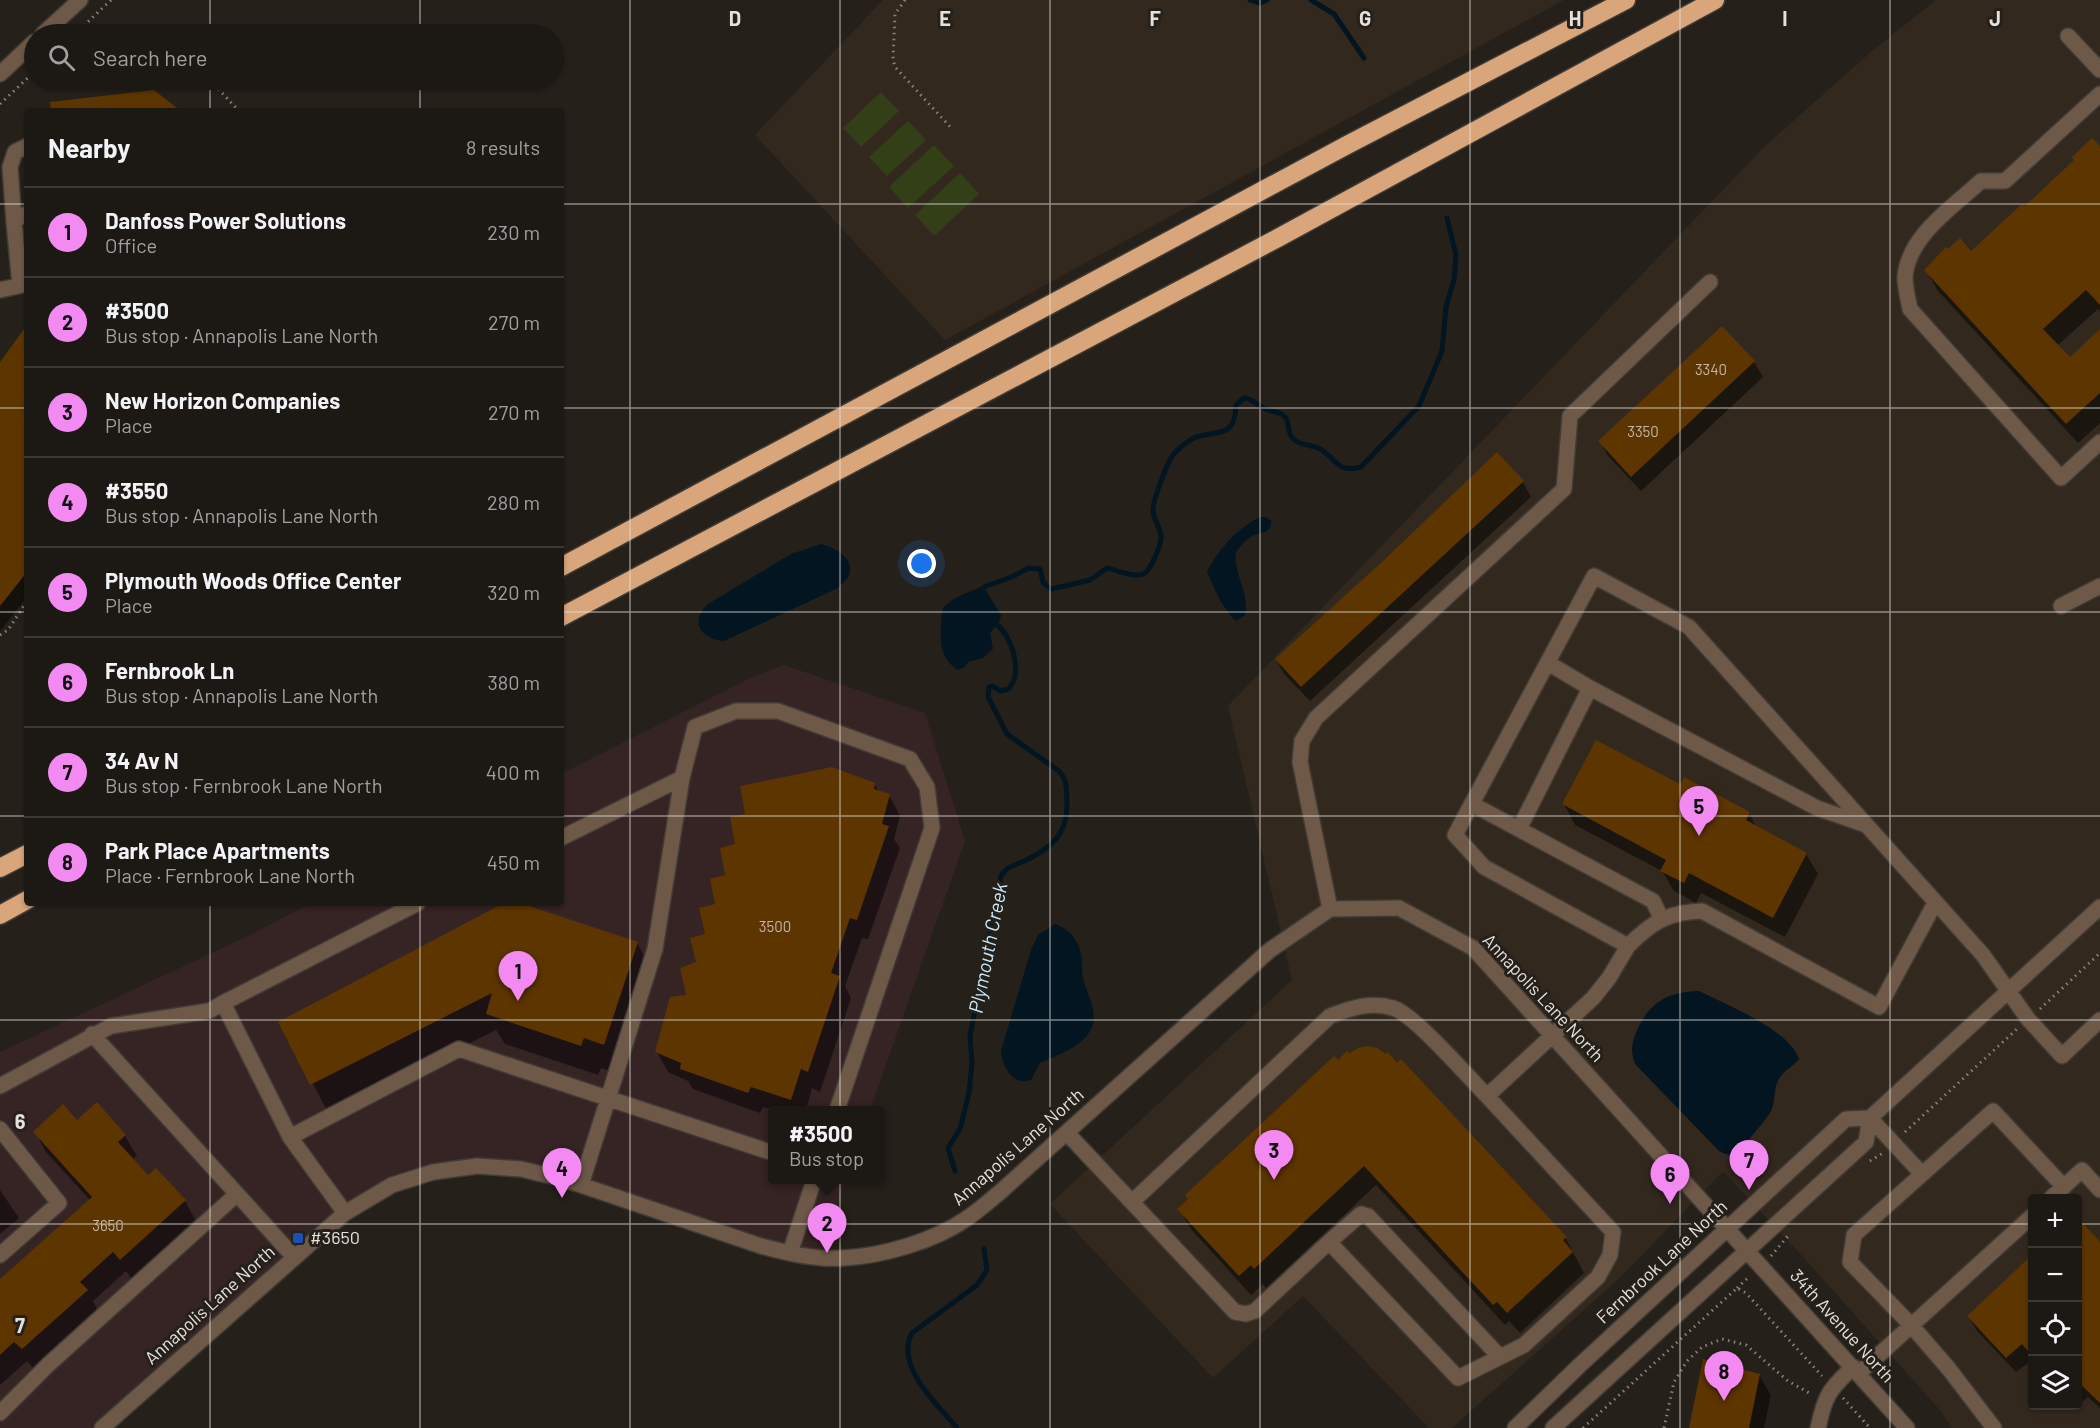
<!DOCTYPE html>
<html lang="en">
<head>
<meta charset="utf-8">
<style>
  body { margin:0; font-family:Barlow,sans-serif; background:#292522; color:#f1f3f6 }
  .controls { position:absolute; right:18px; bottom:18px; display:grid; overflow:hidden; border-radius:6px; box-shadow:0 2px 4px #0004 }
  .controls button { width:54px; height:54px; display:grid; place-items:center; padding:0; border:0; border-bottom:2px solid #3a3734; background:#1c1814; color:#f1f3f6; font:30px sans-serif }
  .you { position:absolute; left:922px; top:564px; width:21px; height:21px; margin:-15px; border:4px solid #fff; border-radius:50%; background:#1a73e8; box-shadow:0 0 0 9px #1a73e833 }
  .badge { display:grid; place-items:center; width:39px; height:39px; border-radius:50%; background:#f38af2; color:#111; font-size:20px; font-weight:700 }
  .pin { position:absolute; translate:-50% -50px; filter:drop-shadow(0 2px 3px #0008) }
  .pin::after { content:''; position:absolute; top:32px; width:21px; height:18px; background:inherit; clip-path:polygon(0 0,100% 0,50% 100%) }
  .popup { position:absolute; left:768px; top:1106px; width:117px; height:78px; box-sizing:border-box; display:grid; place-content:center; border-radius:6px; background:#1c1814; filter:drop-shadow(0 2px 4px #0005); font-size:20px; white-space:nowrap; color:#a0a0a0 }
  .popup b { font-size:22px; color:#f1f3f6 }
  .popup::after { content:''; position:absolute; left:50%; top:100%; margin-left:-12px; border:12px solid transparent; border-top-color:#1c1814 }
  .list { margin:0; padding:0; list-style:none }
  h2 { display:flex; justify-content:space-between; align-items:center; height:78px; margin:0; padding:0 24px; font-size:26px }
  h2 small { font-size:20px; font-weight:400; color:#a0a0a0 }
  .list li { display:grid; grid-template-columns:39px 1fr auto; gap:18px; align-items:center; box-sizing:border-box; height:90px; padding:0 24px; border-top:2px solid #3a3734 }
  .list b { display:block; font-size:22px; white-space:nowrap }
  .list p { margin:0; font-size:20px; white-space:nowrap; color:#a0a0a0 }
  .list em { font-size:20px; font-style:normal; color:#a0a0a0 }
  .icon { flex:none; width:33px; height:33px; fill:none; stroke:currentColor; stroke-width:2; stroke-linecap:round; stroke-linejoin:round }
  .map { position:relative; flex:none; width:2100px; height:1428px; overflow:hidden }
  .search { position:absolute; background:#1c1814; box-shadow:0 2px 4px #0004; left:24px; top:24px; width:540px; height:66px; display:flex; align-items:center; gap:15px; box-sizing:border-box; padding:0 21px; border-radius:33px; color:#a0a0a0; font-size:22px }
  .panel { position:absolute; background:#1c1814; box-shadow:0 2px 4px #0004; left:24px; top:108px; width:540px; height:798px; border-radius:6px }
  .map>svg:first-child { display:block }
  .built { fill:#33281e; fill-rule:evenodd }
  .industrial { fill:#362324 }
  .green { fill:#333f16 }
  .water { fill:#031520 }
  .shadow { fill:#0007 }
  .lines { fill:none; stroke-linecap:round; stroke-linejoin:round }
  .stream { stroke:#031520; stroke-width:5 }
  .building { fill:#5d3500 }
  .minor-casing { stroke:#413b35; stroke-width:18 }
  .highway-casing { stroke:#413b35; stroke-width:21 }
  .path { stroke:#8a847f; stroke-width:3; stroke-dasharray:1.5 4.5; stroke-linecap:butt }
  .minor { stroke:#6e5948; stroke-width:15 }
  .highway { stroke:#d9a57b; stroke-width:18 }
  .grid { fill:none; stroke:#e6e1dd; stroke-width:1.5; stroke-opacity:0.55 }
  .transit-dot { fill:#1a4fb4; stroke:#26201a; stroke-width:2 }
  .labels { text-anchor:middle; stroke-width:6; stroke-linejoin:round; paint-order:stroke }
  .number-label { font-size:15px; fill:#c4b6a6 }
  .street-label { font-size:18px; fill:#e6e1dd; stroke:#26201a }
  .poi-label { font-size:18px; fill:#e6e1dd; stroke:#26201a; text-anchor:start }
  .water-label { font-size:20px; font-style:italic; fill:#c8eaff; stroke:#26201a }
  .grid-label { font-size:20px; text-anchor:middle; font-weight:bold; fill:#e6e1dd; stroke:#26201a; stroke-width:6; stroke-linejoin:round; paint-order:stroke }
</style>
</head>
<body>
<div class="map">
<svg width="2100" height="1428" viewBox="0 0 2100 1428">
  <rect width="100%" height="100%" fill="#26201a"/>
  <path class="built" d="M 883,0 L 1564,0 L 945,340 L 755,135 Z
    M 1936,0 L 2100,0 L 2100,1428 L 1952,1428 L 1939,1409 L 1804,1258 L 1723,1171 L 1623,1275 L 1452,1428 L 1429,1428 L 1303,1296 L 1213,1378 L 1050,1204 L 1292,980 L 1228,706 L 1764,147 L 1872,51 ZM 2032,1198 L 2078,1198 L 2078,1406 L 2032,1406 Z"/>
  <path class="industrial" d="M 784,665 L 925,713 L 965,841 L 870,1110 L 773,1110 L 773,1180 L 846,1180 L 819,1257 L 581,1185 L 477,1166 L 433,1172 L 345,1213 L 102,1428 L 0,1428 L 0,1052 L 250,935 L 311,903 L 561,903 L 561,774 L 750,678 Z"/>
  <path class="green" d="M 881,92 L 899,111 L 861,147 L 843,128 Z
    M 908,121 L 926,140 L 887,176 L 869,157 Z
    M 934,145 L 954,166 L 908,208 L 889,187 Z
    M 960,173 L 979,194 L 934,236 L 915,215 Z"/>
  <path class="water" d="M 1260,517 L 1266,517 L 1271,521 C 1271,535 1260,531 1250,537 C 1244,541 1240,547 1236,552 C 1233,573 1250,593 1245,615 L 1236,621 C 1222,609 1215,589 1207,572 C 1218,549 1238,528 1260,517 Z
    M 821,544 C 835,548 857,558 848,577 C 846,581 840,585 838,588 L 724,641 C 701,639 689,622 708,604 L 791,554 Z
    M 979,588 L 985,589 L 1001,615 L 1000,620 L 990,633 L 993,649 L 983,658 L 968,662 L 965,667 L 958,670 C 940,658 940,643 941,624 C 942,617 940,611 945,606 C 954,597 968,592 979,588 Z
    M 1055,924 C 1070,929 1080,942 1082,959 C 1083,966 1081,974 1084,982 C 1088,997 1100,1015 1090,1031 C 1080,1048 1057,1055 1040,1063 L 1031,1080 C 1013,1086 1002,1067 1001,1051 L 1031,950 L 1038,935 Z
    M 1699,991 C 1725,1004 1790,1030 1799,1059 C 1793,1067 1784,1070 1779,1079 C 1773,1089 1776,1101 1771,1111 C 1767,1119 1740,1151 1733,1154 C 1728,1156 1724,1153 1719,1151 L 1635,1064 C 1630,1050 1632,1042 1638,1028 C 1651,1001 1669,992 1699,991 Z"/>
  <path class="shadow" d="M 2100,149 L 2100,311 L 2098,309 L 2057,346 L 2069,360 L 2100,331 L 2100,423 L 2078,443 L 1938,291 L 1926,270 L 1971,253 Z
    M 27,328 L 27,597 L 0,631 L 0,364 Z
    M 1722,328 L 1754,362 L 1763,377 L 1641,491 L 1608,456 L 1600,441 Z
    M 1523,482 L 1531,497 L 1310,701 L 1285,675 L 1276,660 Z
    M 874,784 L 879,792 L 889,795 L 900,816 L 894,839 L 900,848 L 868,939 L 862,938 L 845,986 L 851,998 L 820,1092 L 812,1088 L 806,1110 L 775,1110 L 763,1107 L 760,1113 L 693,1089 L 688,1081 L 668,1072 L 657,1052 L 688,996 L 736,845 Z
    M 1681,786 L 1749,813 L 1757,828 L 1806,854 L 1818,874 L 1785,937 L 1701,893 L 1696,903 L 1674,891 L 1662,871 L 1575,825 L 1564,804 Z
    M 507,903 L 515,903 L 637,943 L 654,974 L 621,1074 L 601,1068 L 598,1075 L 505,1044 L 496,1030 L 329,1114 L 280,1022 Z
    M 1338,1062 L 1565,1237 L 1584,1273 L 1520,1333 L 1509,1321 L 1505,1325 L 1376,1185 L 1266,1288 L 1263,1284 L 1251,1295 L 1191,1229 L 1179,1209 Z
    M 77,1122 L 125,1136 L 137,1156 L 132,1159 L 148,1177 L 185,1201 L 196,1221 L 132,1279 L 126,1271 L 93,1301 L 98,1311 L 34,1369 L 27,1361 L 0,1385 L 0,1281 L 90,1200 L 46,1152 L 35,1132 Z
    M 0,1190 L 19,1218 L 0,1234 Z
    M 2078,1220 L 2100,1244 L 2100,1408 L 2088,1397 L 2076,1407 L 2075,1406 L 2078,1406 Z
    M 2032,1257 L 2032,1360 L 2016,1372 L 1977,1331 L 1968,1316 Z
    M 1759,1375 L 1771,1395 L 1764,1428 L 1690,1428 Z"/>
  <g class="lines">
    <path class="stream" d="M 1250,0 L 1260,3 L 1267,0
      M 1311,0 L 1334,14 L 1364,58
      M 976,593 L 986,586 L 1009,578 L 1029,568 L 1040,569 L 1043,582 L 1051,589 L 1090,580 L 1107,568 C 1117,570 1134,578 1143,574 C 1151,571 1161,545 1161,537 C 1161,528 1153,519 1153,511 C 1152,502 1166,467 1171,458 C 1175,451 1191,437 1200,436 C 1223,431 1235,435 1236,405 L 1244,398 C 1255,399 1258,407 1268,410 C 1275,413 1283,411 1287,420 C 1289,428 1288,436 1296,441 C 1302,445 1311,445 1318,448 C 1337,457 1335,474 1361,467 L 1419,406 L 1442,351 L 1446,307 L 1454,280 L 1456,255 L 1447,218
      M 955,1171 L 948,1148 L 960,1129 L 969,1093 L 972,1063 L 970,1036 L 1001,876 C 1006,867 1015,865 1024,861 C 1052,848 1068,834 1067,802 C 1066,789 1068,781 1059,771 L 1007,734 L 988,697 L 989,687 L 992,686 L 1001,691 L 1009,689 C 1011,685 1015,680 1015,676 C 1018,657 1008,630 992,621
      M 957,1428 C 938,1405 894,1366 912,1333 L 977,1285 L 987,1270 L 984,1249"/>
  </g>
  <path class="building" d="M 154,90 L 181,111 L 51,111 L 50,102 Z
    M 2092,138 L 2100,146 L 2100,305 L 2086,290 L 2043,329 L 2070,357 L 2100,329 L 2100,393 L 2066,424 L 1924,270 L 1946,247 L 1948,249 L 1960,238 L 1971,251 L 2022,204 L 2025,206 L 2074,160 L 2072,157 Z
    M 27,325 L 27,572 L 0,606 L 0,362 Z
    M 1722,326 L 1755,361 L 1631,477 L 1598,441 Z
    M 1497,452 L 1524,481 L 1301,687 L 1275,659 L 1382,562 Z
    M 1596,740 L 1680,784 L 1684,777 L 1750,812 L 1746,820 L 1807,853 L 1773,918 L 1689,873 L 1684,883 L 1660,871 L 1666,860 L 1562,804 Z
    M 832,767 L 875,783 L 874,789 L 890,794 L 882,824 L 889,826 L 857,920 L 850,918 L 831,973 L 840,976 L 808,1072 L 801,1069 L 791,1100 L 751,1087 L 748,1093 L 680,1069 L 681,1063 L 655,1052 L 670,997 L 686,995 L 680,968 L 696,962 L 690,938 L 705,934 L 699,908 L 715,904 L 710,879 L 725,875 L 720,848 L 735,844 L 730,817 L 745,814 L 740,786 Z
    M 504,903 L 520,903 L 638,942 L 604,1045 L 584,1038 L 581,1046 L 486,1014 L 492,993 L 310,1085 L 278,1022 Z
    M 1367,1046 L 1377,1048 L 1386,1054 L 1388,1052 L 1397,1063 L 1401,1059 L 1567,1237 L 1563,1240 L 1573,1252 L 1507,1313 L 1497,1302 L 1493,1305 L 1364,1166 L 1254,1269 L 1251,1265 L 1239,1276 L 1177,1209 L 1188,1199 L 1185,1195 L 1334,1056 L 1338,1060 L 1347,1051 L 1350,1053 L 1358,1048 Z
    M 97,1102 L 126,1135 L 118,1142 L 148,1175 L 156,1168 L 186,1200 L 120,1260 L 113,1252 L 80,1282 L 88,1290 L 22,1349 L 14,1342 L 0,1355 L 0,1279 L 92,1197 L 33,1132 L 63,1104 L 77,1120 Z
    M 2078,1218 L 2100,1242 L 2100,1403 L 2078,1382 Z
    M 2032,1255 L 2032,1356 L 2022,1344 L 2006,1358 L 1967,1316 Z
    M 1703,1359 L 1760,1374 L 1749,1428 L 1689,1428 Z"/>
  <g class="lines">
    <defs>
      <path id="minor" d="M 43,34 L 80,0
        M 2068,36 L 2100,70
        M 0,74 L 34,42
        M 2100,94 L 2005,181 L 1981,181 C 1953,207 1908,236 1905,277 C 1905,287 1908,299 1910,309 L 2061,478 L 2100,442
        M 14,222 L 10,167 L 15,152 L 27,146
        M 20,285 L 14,222 L 22,215 L 27,214
        M 0,290 L 27,284
        M 2061,606 L 2100,586
        M 1590,688 L 1817,808 L 1863,824
        M 1472,804 L 1653,901 L 1662,920
        M 1519,829 L 1590,688 L 1548,663
        M 561,838 L 682,778 L 695,727 L 736,711 L 778,711 L 910,759 L 927,787 L 932,828 L 837,1110
        M 1330,909 L 1300,762 L 1302,741 L 1316,718 L 1564,489 L 1570,416 L 1710,282
        M 1628,946 C 1652,922 1668,912 1702,911 L 1879,1007 L 1935,903
        M 223,1003 L 418,903
        M 0,1086 L 111,1026 L 209,1011 L 223,1003 L 290,1137 L 345,1213
        M 1870,1118 L 1922,1174
        M 0,1129 L 59,1203 L 0,1255
        M 1067,1133 L 1235,1312 L 1246,1314 L 1255,1311 L 1329,1242 L 1458,1378 L 1524,1345 L 1598,1277 L 1610,1255 L 1613,1232 L 1487,1096 L 1593,998 L 1609,978 L 1628,946 L 1484,867 L 1455,835 L 1594,576 L 1689,627 L 1983,955 L 2028,1019 L 2062,1056 L 2100,1020
        M 290,1137 L 459,1049 L 773,1153
        M 581,1185 L 655,949 L 682,778
        M 237,1194 L 294,1257
        M 2051,1198 L 2082,1170 L 2100,1190
        M 1132,1202 L 1330,1016 C 1351,1008 1371,1001 1393,1008 C 1415,1015 1468,1077 1487,1096
        M 1329,1242 L 1361,1214 L 1368,1216 L 1500,1357
        M 790,1253 L 814,1180
        M 1859,1373 L 2032,1216
        M 0,1413 L 48,1365 L 237,1194 L 92,1034
        M 102,1428 L 345,1213 L 392,1185 L 433,1172 L 477,1166 L 521,1169 L 563,1179 L 761,1246 C 787,1253 816,1260 843,1258 C 883,1256 934,1241 966,1219 C 978,1211 988,1202 999,1193 L 1270,950 L 1330,909 L 1399,908 L 1473,948 L 1907,1428
        M 1515,1428 L 1580,1365 L 1846,1119 L 1870,1118
        M 1553,1428 L 1866,1142 L 1870,1118 L 2100,907
        M 1818,1428 C 1825,1395 1829,1390 1853,1367
        M 1994,1428 L 1949,1369 L 1911,1325 L 1850,1262 L 1854,1235 L 1993,1111 L 2064,1187"/>
      <path id="highway" d="M 561,567 L 1349,144 L 1626,0
        M 561,617 L 1276,239 L 1715,0
        M 0,868 L 27,854
        M 0,915 L 27,900"/>
    </defs>
    <use href="#minor" class="minor-casing"/>
    <use href="#highway" class="highway-casing"/>
    <path class="path" d="M 905,0 L 895,14 L 893,59 L 895,67 L 953,130
      M 75,34 L 111,0
      M 210,80 L 239,111
      M 0,104 L 34,72
      M 0,635 L 8,630 L 27,601
      M 2040,1009 L 2100,953
      M 1905,1132 L 2017,1029
      M 1870,1161 L 1883,1153
      M 1771,1256 L 1788,1236
      M 1737,1288 L 1749,1277
      M 1843,1398 L 1870,1428
      M 1583,1428 L 1737,1288 L 1746,1293 L 1822,1376
      M 1664,1428 L 1674,1382 L 1687,1361 L 1702,1347 L 1722,1339 L 1746,1345 L 1788,1381 L 1811,1394"/>
    <use href="#minor" class="minor"/>
    <use href="#highway" class="highway"/>
  </g>
  <path class="grid" d="M 210,0 L 210,34M 420,0 L 420,34M 630,0 L 630,1428M 840,0 L 840,1428M 1050,0 L 1050,1428M 1260,0 L 1260,1428M 1470,0 L 1470,1428M 1680,0 L 1680,1428M 1890,0 L 1890,1428M 210,80 L 210,111M 420,80 L 420,111M 0,204 L 27,204M 561,204 L 2100,204M 0,408 L 27,408M 561,408 L 2100,408M 0,612 L 27,612M 561,612 L 2100,612M 0,816 L 27,816M 561,816 L 2100,816M 210,903 L 210,1428M 420,903 L 420,1428M 0,1020 L 2100,1020M 0,1224 L 2032,1224M 2078,1224 L 2100,1224"/>
  <rect class="transit-dot" x="292" y="1232" width="12" height="12" rx="3"/>
  <g class="labels">
    <g class="number-label">
      <text x="1711" y="375">3340</text>
      <text x="1643" y="437">3350</text>
      <text x="775" y="932">3500</text>
      <text x="108" y="1231">3650</text>
    </g>
    <g class="street-label">
      <text transform="translate(1543 998) rotate(47)" y="6">Annapolis Lane North</text>
      <text transform="translate(1018 1147) rotate(-41)" y="6">Annapolis Lane North</text>
      <text transform="translate(1662 1262) rotate(-43)" y="6">Fernbrook Lane North</text>
      <text transform="translate(210 1305) rotate(-42)" y="6">Annapolis Lane North</text>
      <text transform="translate(1842 1326) rotate(48)" y="6">34th Avenue North</text>
    </g>
    <g class="poi-label">
      <text x="310" y="1244">#3650</text>
    </g>
    <g class="water-label">
      <text transform="translate(988 948) rotate(-79)" y="7">Plymouth Creek</text>
    </g>
  </g>
  <g class="grid-label">
    <text x="735" y="26">D</text>
    <text x="945" y="26">E</text>
    <text x="1155" y="26">F</text>
    <text x="1365" y="26">G</text>
    <text x="1575" y="26">H</text>
    <text x="1785" y="26">I</text>
    <text x="1995" y="26">J</text>
    <text x="20" y="1129">6</text>
    <text x="20" y="1333">7</text>
  </g>
</svg>
<div class="controls">
<button>+</button>
<button>−</button>
<button><svg class="icon" aria-label="locate" viewBox="0 0 24 24"><circle cx="12" cy="12" r="6"/><path d="M12 2v4M12 18v4M2 12h4M18 12h4"/></svg></button>
<button><svg class="icon" aria-label="layers" viewBox="0 0 24 24"><path d="M12 4l9 5-9 5-9-5zM3 14l9 5 9-5"/></svg></button>
</div>
<div class="you"></div>
<div class="pin badge" style="left:518px;top:1001px">1</div>
<div class="pin badge" style="left:827px;top:1253px">2</div>
<div class="popup"><b>#3500</b>Bus stop</div>
<div class="pin badge" style="left:1274px;top:1180px">3</div>
<div class="pin badge" style="left:562px;top:1198px">4</div>
<div class="pin badge" style="left:1699px;top:836px">5</div>
<div class="pin badge" style="left:1670px;top:1204px">6</div>
<div class="pin badge" style="left:1749px;top:1190px">7</div>
<div class="pin badge" style="left:1724px;top:1401px">8</div>
<div class="search"><svg class="icon" aria-label="search" viewBox="0 0 24 24"><circle cx="10" cy="10" r="6"/><path d="M15 15l6 6"/></svg>Search here</div>
<section class="panel">
<h2>Nearby<small>8 results</small></h2>
<ul class="list">
<li><span class="badge">1</span><div><b>Danfoss Power Solutions</b><p>Office</p></div><em>230 m</em></li>
<li><span class="badge">2</span><div><b>#3500</b><p>Bus stop · Annapolis Lane North</p></div><em>270 m</em></li>
<li><span class="badge">3</span><div><b>New Horizon Companies</b><p>Place</p></div><em>270 m</em></li>
<li><span class="badge">4</span><div><b>#3550</b><p>Bus stop · Annapolis Lane North</p></div><em>280 m</em></li>
<li><span class="badge">5</span><div><b>Plymouth Woods Office Center</b><p>Place</p></div><em>320 m</em></li>
<li><span class="badge">6</span><div><b>Fernbrook Ln</b><p>Bus stop · Annapolis Lane North</p></div><em>380 m</em></li>
<li><span class="badge">7</span><div><b>34 Av N</b><p>Bus stop · Fernbrook Lane North</p></div><em>400 m</em></li>
<li><span class="badge">8</span><div><b>Park Place Apartments</b><p>Place · Fernbrook Lane North</p></div><em>450 m</em></li>
</ul>
</section>
</div>
</body>
</html>
